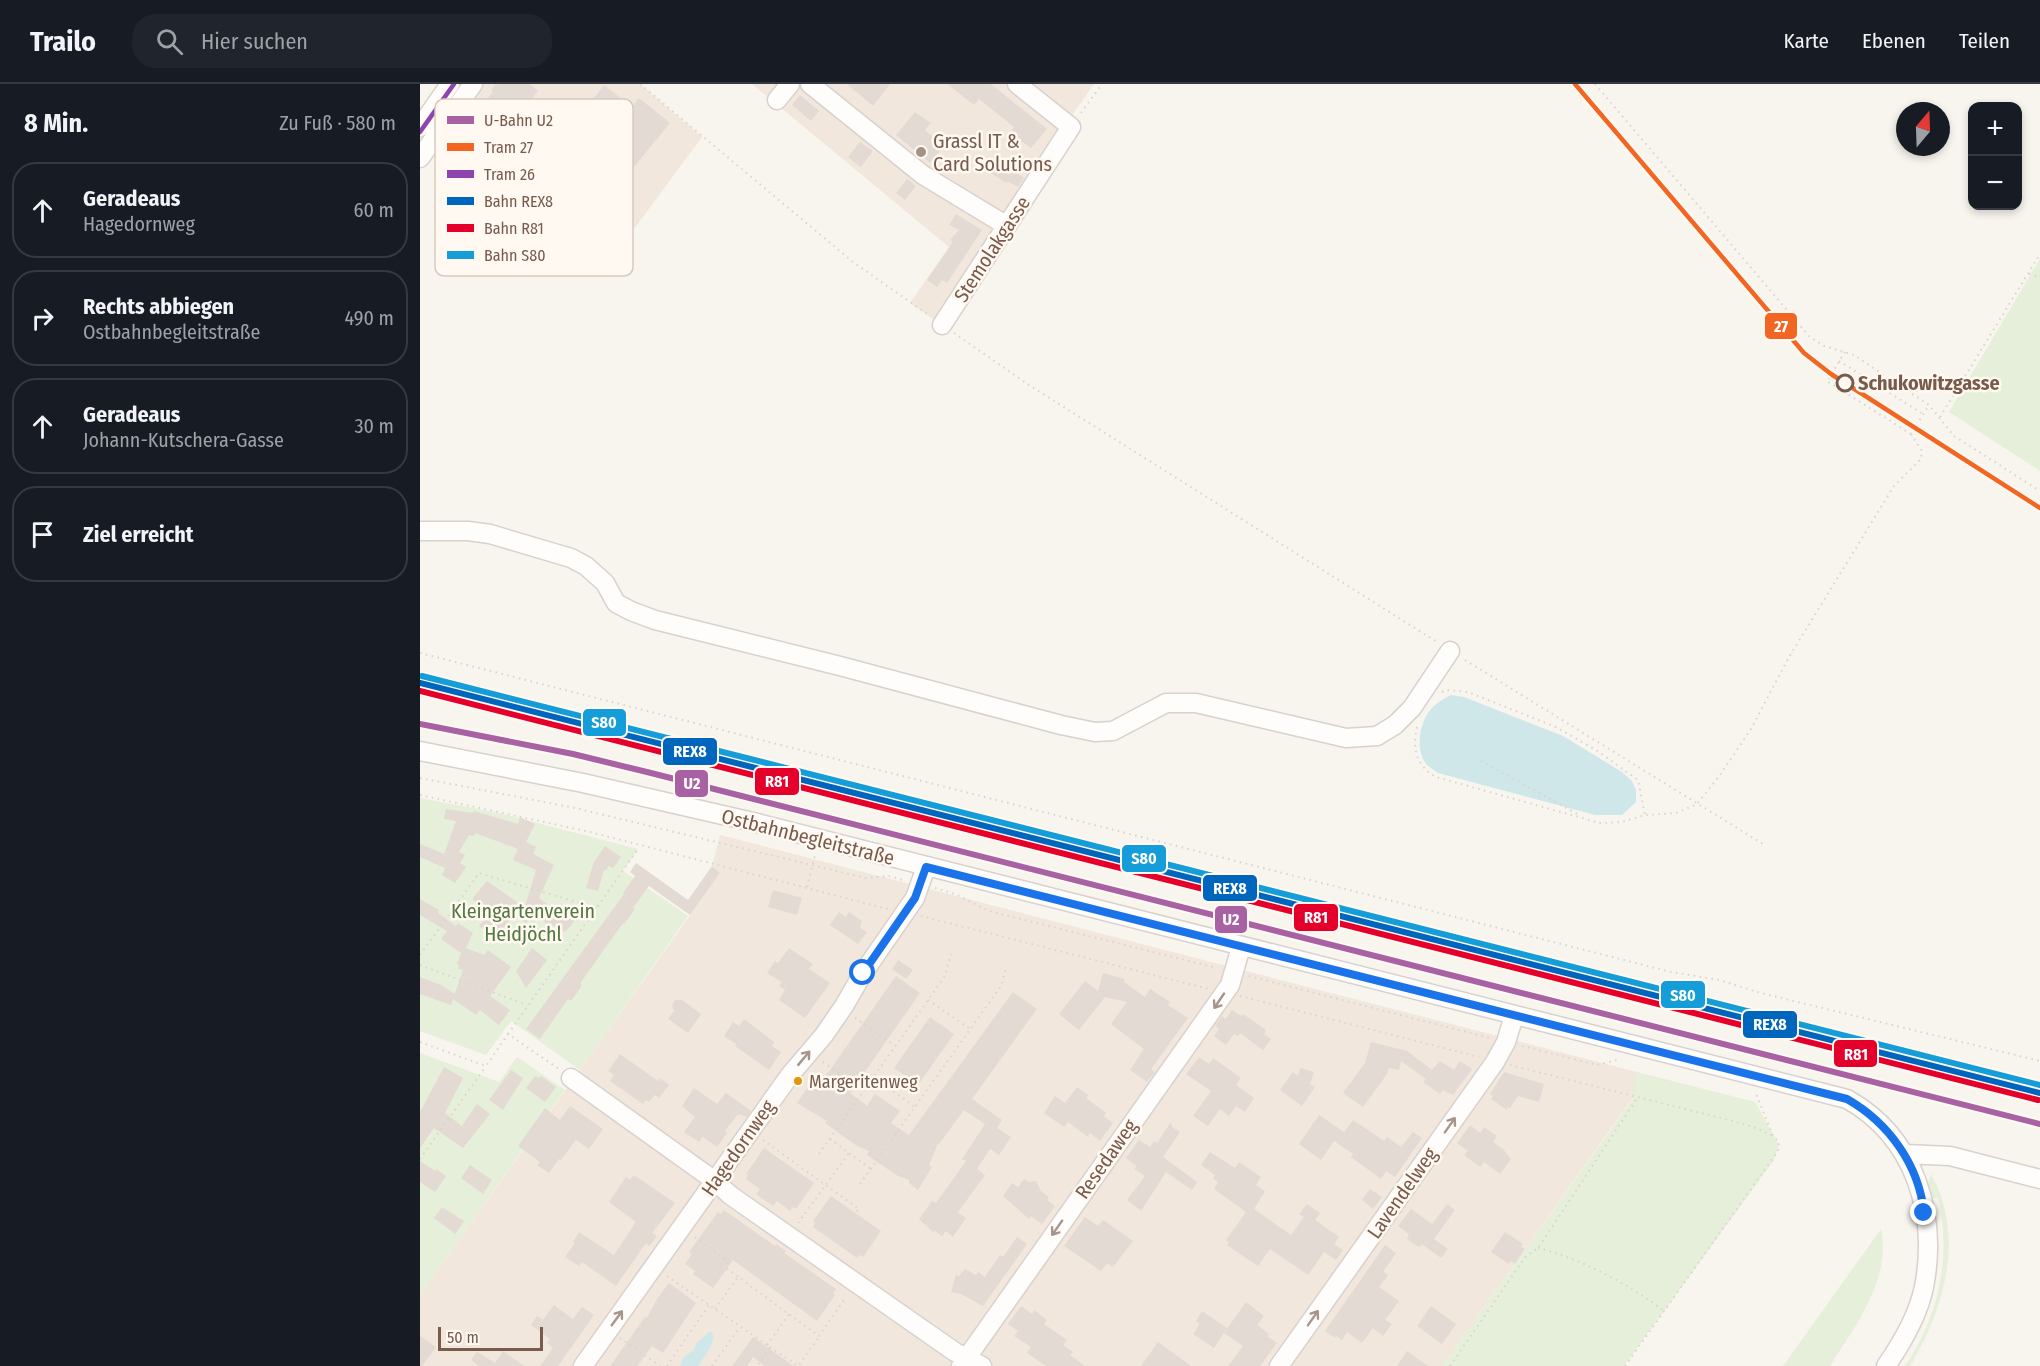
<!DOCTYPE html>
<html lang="de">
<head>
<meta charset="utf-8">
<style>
  body { margin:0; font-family:"Fira Sans Condensed",sans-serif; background:#20242c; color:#f1f3f6 }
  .controls { position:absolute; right:18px; top:18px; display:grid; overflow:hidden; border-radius:12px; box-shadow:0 3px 9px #0003 }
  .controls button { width:54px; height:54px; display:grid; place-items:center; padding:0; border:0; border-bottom:2px solid #363941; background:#171b24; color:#f1f3f6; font:30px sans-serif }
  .compass { position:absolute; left:1476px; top:18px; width:54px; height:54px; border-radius:50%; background:#171b24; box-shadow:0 3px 9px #0003; rotate:19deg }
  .scale { position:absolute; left:18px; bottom:15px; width:105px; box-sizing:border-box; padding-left:6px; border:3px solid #785b4d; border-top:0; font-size:16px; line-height:21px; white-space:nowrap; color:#785b4d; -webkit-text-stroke:4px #fff9f1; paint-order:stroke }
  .stop { position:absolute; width:18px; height:18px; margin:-14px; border:4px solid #1a73e8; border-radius:50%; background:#fff }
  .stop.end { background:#1a73e8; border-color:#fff; box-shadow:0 2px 6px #0008 }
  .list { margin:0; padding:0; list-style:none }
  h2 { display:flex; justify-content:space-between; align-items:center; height:78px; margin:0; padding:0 24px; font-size:26px }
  h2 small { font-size:20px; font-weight:400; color:#9ea1a6 }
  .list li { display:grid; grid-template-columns:39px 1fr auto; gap:18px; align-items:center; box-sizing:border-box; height:96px; margin:0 12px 12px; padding:0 12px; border:2px solid #363941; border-radius:24px }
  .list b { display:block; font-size:22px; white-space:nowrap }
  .list p { margin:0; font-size:20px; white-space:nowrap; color:#9ea1a6 }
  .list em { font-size:20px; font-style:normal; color:#9ea1a6 }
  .icon { flex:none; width:33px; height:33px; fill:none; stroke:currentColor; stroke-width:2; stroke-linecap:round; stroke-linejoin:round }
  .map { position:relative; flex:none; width:1620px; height:1282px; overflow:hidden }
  header { display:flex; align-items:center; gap:36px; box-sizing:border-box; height:84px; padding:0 30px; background:#171b24; border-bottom:2px solid #363941 }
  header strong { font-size:28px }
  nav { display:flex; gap:33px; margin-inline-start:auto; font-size:21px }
  .search { width:420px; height:54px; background:#20242c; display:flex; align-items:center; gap:15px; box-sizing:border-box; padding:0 21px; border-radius:24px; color:#9ea1a6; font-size:22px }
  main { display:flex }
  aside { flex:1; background:#171b24 }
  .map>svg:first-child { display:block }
  .residential { fill:#f1e7dc }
  .green { fill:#e6efd9 }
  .water { fill:#cfe7e9 }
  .building { fill:#e3dad3 }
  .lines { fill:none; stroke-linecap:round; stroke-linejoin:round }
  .minor-casing { stroke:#d8d1cc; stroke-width:21 }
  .path { stroke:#dad3d0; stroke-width:2; stroke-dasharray:1.5 4.5; stroke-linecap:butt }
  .minor { stroke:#fefdfc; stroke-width:18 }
  .rail-1-casing { stroke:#fff9f1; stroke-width:10 }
  .rail-2-casing { stroke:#fff9f1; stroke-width:10 }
  .rail-3-casing { stroke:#fff9f1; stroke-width:10 }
  .rail-1 { stroke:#0065bd; stroke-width:6 }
  .rail-2 { stroke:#e4002b; stroke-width:6 }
  .rail-3 { stroke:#159dd9; stroke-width:6 }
  .tram-1-casing { stroke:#fff9f1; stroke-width:9 }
  .tram-2-casing { stroke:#fff9f1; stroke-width:9 }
  .tram-1 { stroke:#f26522; stroke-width:4.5 }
  .tram-2 { stroke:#8e44ad; stroke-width:4.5 }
  .metro-1-casing { stroke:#fff9f1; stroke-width:10 }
  .metro-1 { stroke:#a862a4; stroke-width:6 }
  .oneway { stroke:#a7948a }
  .route { stroke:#1a73e8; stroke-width:8 }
  .poi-dot { fill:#a59185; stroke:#fff9f1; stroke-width:2 }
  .stop-dot { fill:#fff9f1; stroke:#785b4d; stroke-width:3 }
  .bus-dot { fill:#de970f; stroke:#fff9f1; stroke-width:2 }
  .labels { text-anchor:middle; stroke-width:5; stroke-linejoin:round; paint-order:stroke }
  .bus-label { font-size:18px; fill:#785b4d; stroke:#fff9f1; text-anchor:start }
  .poi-label { font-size:20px; fill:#785b4d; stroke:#fff9f1; text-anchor:start }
  .street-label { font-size:20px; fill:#785b4d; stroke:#fff9f1 }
  .stop-label { font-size:20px; font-weight:bold; fill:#785b4d; stroke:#fff9f1; text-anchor:start }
  .park-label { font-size:20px; fill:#527841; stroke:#fff9f1 }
  .key { fill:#fff9f1; stroke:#d6cac0; stroke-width:1.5 }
  .key-label { font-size:16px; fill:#785b4d }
  .line-badge { stroke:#fff9f1; stroke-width:2 }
  .badge-label { font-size:16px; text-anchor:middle; font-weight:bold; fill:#fff }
</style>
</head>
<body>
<header>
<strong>Trailo</strong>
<div class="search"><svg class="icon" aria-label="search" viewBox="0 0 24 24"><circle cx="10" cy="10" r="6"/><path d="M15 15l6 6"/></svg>Hier suchen</div>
<nav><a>Karte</a><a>Ebenen</a><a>Teilen</a></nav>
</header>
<main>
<aside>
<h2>8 Min.<small>Zu Fuß · 580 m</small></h2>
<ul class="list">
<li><svg class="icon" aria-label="ahead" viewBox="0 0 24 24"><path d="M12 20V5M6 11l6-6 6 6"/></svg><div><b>Geradeaus</b><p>Hagedornweg</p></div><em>60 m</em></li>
<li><svg class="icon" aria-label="right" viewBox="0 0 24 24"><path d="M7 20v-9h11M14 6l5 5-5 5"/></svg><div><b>Rechts abbiegen</b><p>Ostbahnbegleitstraße</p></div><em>490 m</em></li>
<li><svg class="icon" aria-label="ahead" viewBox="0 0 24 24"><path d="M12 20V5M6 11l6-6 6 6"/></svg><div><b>Geradeaus</b><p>Johann-Kutschera-Gasse</p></div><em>30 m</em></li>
<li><svg class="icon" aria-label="arrive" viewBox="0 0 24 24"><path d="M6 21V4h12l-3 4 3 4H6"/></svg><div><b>Ziel erreicht</b></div></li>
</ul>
</aside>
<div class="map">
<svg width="1620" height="1282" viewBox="0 0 1620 1282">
  <rect width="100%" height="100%" fill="#f8f4ee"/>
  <path class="residential" d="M 24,0 L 220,0 L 282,53 L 211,149 L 44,22 Z
    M 332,0 L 674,0 L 653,30 L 587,142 L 522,241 L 490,219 L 529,163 Z
    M 300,751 L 1217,988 L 1214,1012 L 1022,1282 L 0,1282 L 0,1211 L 300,789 L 292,782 Z"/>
  <path class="green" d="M 1620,175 L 1620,387 L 1529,328 Z
    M 0,714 L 79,729 L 218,765 L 203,787 L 268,832 L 160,986 L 91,937 L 66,971 L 0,947 Z
    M 0,969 L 79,998 L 97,973 L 145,1006 L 0,1211 Z
    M 1217,988 L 1335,1018 L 1359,1061 L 1354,1076 L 1204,1282 L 1022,1282 L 1212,1016 Z
    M 1511,1090 C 1545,1151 1525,1221 1493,1277 L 1490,1282 L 1485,1282 C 1519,1233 1532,1172 1518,1114 L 1511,1114 L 1508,1101 Z
    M 1461,1145 C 1471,1196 1436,1241 1410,1282 L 1363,1282 Z"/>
  <path class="water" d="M 1031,611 L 1044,613 L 1143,652 L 1202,688 L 1212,697 L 1216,706 L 1216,718 L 1202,731 L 1175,731 L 1018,689 C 1014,686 1009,683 1006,680 C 994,663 1000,634 1015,621 C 1020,617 1025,614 1031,611 Z
    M 289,1248 L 292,1248 L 294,1254 L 289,1266 L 278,1282 L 260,1282 L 264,1273 L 274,1266 L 276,1260 Z"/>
  <path class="building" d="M 80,0 L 110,0 L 118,7 L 109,18 L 103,14 L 86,34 L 79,27 L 77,29 L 65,18 L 72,9 L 72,5 L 75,1 Z
    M 427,0 L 470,0 L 453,22 Z
    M 527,0 L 571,0 L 627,45 L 611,64 L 593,51 L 591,47 L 594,43 L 559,15 L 554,21 Z
    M 184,1 L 212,23 L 219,14 L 250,39 L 209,89 L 178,65 L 187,54 L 160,32 Z
    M 380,11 L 399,27 L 391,37 L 372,21 Z
    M 495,28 L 511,39 L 505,46 L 524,62 L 510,79 L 476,51 Z
    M 440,58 L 453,67 L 441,83 L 428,73 Z
    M 578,76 L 604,94 L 598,103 L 587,97 L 586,99 L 571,89 Z
    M 487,95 L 496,102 L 485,116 L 476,109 Z
    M 536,130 L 562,146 L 527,199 L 522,196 L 517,203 L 507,196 L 533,158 L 530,156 L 539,146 L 529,141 Z
    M 26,725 L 53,729 L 54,727 L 98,740 L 100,733 L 115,740 L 106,758 L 116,763 L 113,770 L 134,781 L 119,814 L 139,829 L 144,823 L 158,832 L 149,844 L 145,848 L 132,841 L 131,843 L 112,828 L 106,839 L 101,836 L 116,786 L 93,776 L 98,765 L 55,749 L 55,752 L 49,751 L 39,768 L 45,771 L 40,779 L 46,783 L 35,799 L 22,791 L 25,784 L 0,773 L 0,760 L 24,770 L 36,737 L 24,735 Z
    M 185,762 L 201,773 L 193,784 L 188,782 L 187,786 L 184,786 L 178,807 L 166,804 L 174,778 Z
    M 216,779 L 268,816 L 292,782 L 300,789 L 270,831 L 229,802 L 213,824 L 215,825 L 204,840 L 203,839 L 161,898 L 161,903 L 151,917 L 148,915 L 120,955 L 106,945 L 204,810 L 203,809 L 215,792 L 210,788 Z
    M 67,797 L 101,821 L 76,854 L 59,842 L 70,828 L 52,815 Z
    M 353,806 L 382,814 L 377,831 L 348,823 Z
    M 0,815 L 19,826 L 18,829 L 36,842 L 38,839 L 53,849 L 46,864 L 64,871 L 68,866 L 91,883 L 70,912 L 90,926 L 79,941 L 60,926 L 56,931 L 33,915 L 43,886 L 38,885 L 39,881 L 37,880 L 41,869 L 21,855 L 27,847 L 0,831 Z
    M 419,828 L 426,833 L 429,828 L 442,837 L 440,844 L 447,848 L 438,860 L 410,841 Z
    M 112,864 L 127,876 L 106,904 L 96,887 Z
    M 369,864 L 393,880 L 389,885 L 410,899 L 385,934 L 359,916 L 365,906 L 359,902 L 362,898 L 347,889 L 355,877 L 358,879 Z
    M 478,876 L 493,886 L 486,895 L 472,885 Z
    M 683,889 L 705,895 L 704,898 L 725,913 L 730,905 L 750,918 L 748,921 L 768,934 L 731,985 L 735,988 L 727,998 L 710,986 L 724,965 L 691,940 L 707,918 L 685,913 L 659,946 L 639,930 L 665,897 L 678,907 Z
    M 476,892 L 500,909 L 430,1009 L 447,1022 L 455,1010 L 480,1027 L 471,1039 L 489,1051 L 593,908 L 617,925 L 552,1015 L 582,1036 L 577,1044 L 591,1053 L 579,1071 L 570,1065 L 557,1085 L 565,1091 L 538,1128 L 546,1134 L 533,1153 L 526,1147 L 522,1152 L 515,1147 L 513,1148 L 499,1135 L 512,1117 L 516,1119 L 546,1077 L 542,1075 L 565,1040 L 544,1026 L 519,1060 L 518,1059 L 509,1081 L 512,1083 L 498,1106 L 489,1099 L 489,1096 L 478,1092 L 447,1071 L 449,1067 L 437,1062 L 405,1039 L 407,1037 L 377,1019 L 392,997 L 397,1001 L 410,986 Z
    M 0,893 L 21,901 L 35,910 L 31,921 L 0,910 Z
    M 255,916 L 262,916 L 281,930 L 268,949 L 248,935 L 254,927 L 252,921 Z
    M 812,926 L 821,932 L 823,930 L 846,946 L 844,950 L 851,955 L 843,966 L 820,949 L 818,952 L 814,950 L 806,961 L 794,952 L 799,945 L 795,942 L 802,932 L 806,935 Z
    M 510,933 L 534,950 L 498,1001 L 474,984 Z
    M 324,935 L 354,958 L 352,962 L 361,968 L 349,986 L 315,962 L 316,960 L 304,952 L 313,938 L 319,942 Z
    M 951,958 L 987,967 L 1012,986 L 1020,977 L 1034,986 L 1040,977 L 1052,985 L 1033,1011 L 1023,1006 L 1020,1010 L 1003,998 L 1006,995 L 981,977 L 979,986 L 969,984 L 967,990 L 943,1023 L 923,1009 L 945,979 Z
    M 200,970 L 238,997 L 240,994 L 249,1001 L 239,1014 L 235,1011 L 229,1018 L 226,1016 L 223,1020 L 190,997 L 194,991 L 188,987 Z
    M 779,973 L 789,980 L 793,974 L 821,994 L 816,1001 L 834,1014 L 825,1028 L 816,1022 L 809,1032 L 800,1025 L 788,1042 L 773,1032 L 791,1007 L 766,990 Z
    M 24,983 L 43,994 L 25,1029 L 42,1042 L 57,1020 L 70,1030 L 43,1064 L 14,1044 L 0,1064 L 0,1028 Z
    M 880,984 L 894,988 L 890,1000 L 895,1003 L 882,1022 L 860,1006 L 873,988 L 878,992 Z
    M 91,986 L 103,994 L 83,1026 L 69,1016 Z
    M 1084,988 L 1124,1000 L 1119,1018 L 1098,1012 L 1090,1024 L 1088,1023 L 1087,1026 L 1071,1015 L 1073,1012 L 1070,1010 Z
    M 115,992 L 119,994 L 121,992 L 136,1003 L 125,1018 L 106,1004 Z
    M 657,1003 L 668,1011 L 666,1014 L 686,1029 L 684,1032 L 693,1039 L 680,1057 L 670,1049 L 668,1053 L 648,1038 L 644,1043 L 624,1029 L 635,1012 L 645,1019 Z
    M 274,1004 L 297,1020 L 306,1009 L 331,1027 L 327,1033 L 318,1030 L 305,1047 L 307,1049 L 297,1063 L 283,1053 L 279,1058 L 264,1048 L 275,1033 L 262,1022 Z
    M 150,1022 L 183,1045 L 169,1065 L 156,1056 L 141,1076 L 139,1075 L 129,1089 L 117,1081 L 120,1078 L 98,1062 L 125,1024 L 140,1036 Z
    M 899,1031 L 924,1048 L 933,1036 L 964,1057 L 967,1053 L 981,1063 L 993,1048 L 1002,1054 L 975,1093 L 966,1087 L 961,1095 L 931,1073 L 933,1070 L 914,1057 L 901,1076 L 879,1060 Z
    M 751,1038 L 752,1043 L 760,1048 L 743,1073 L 777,1098 L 772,1106 L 746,1088 L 721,1127 L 707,1116 L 725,1092 L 714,1085 L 717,1082 L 706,1074 L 719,1056 L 730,1063 L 734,1057 L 737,1059 Z
    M 1050,1041 L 1060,1049 L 1064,1043 L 1077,1052 L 1073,1058 L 1083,1065 L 1091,1075 L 1080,1090 L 1064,1078 L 1060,1083 L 1044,1071 L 1048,1067 L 1037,1059 Z
    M 344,1064 L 394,1099 L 376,1125 L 373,1123 L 370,1127 L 357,1117 L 353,1122 L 336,1110 L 340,1105 L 326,1095 L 328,1091 L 326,1090 Z
    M 790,1068 L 815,1084 L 819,1078 L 841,1093 L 836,1101 L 845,1107 L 834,1125 L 871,1151 L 884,1133 L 879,1130 L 887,1120 L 900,1129 L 895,1136 L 919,1153 L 914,1160 L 923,1166 L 916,1176 L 904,1168 L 888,1191 L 850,1165 L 838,1182 L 807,1161 L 809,1158 L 806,1156 L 826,1128 L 794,1105 L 798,1098 L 793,1094 L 795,1091 L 781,1081 Z
    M 0,1077 L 15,1087 L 16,1085 L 26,1092 L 15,1108 L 0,1098 Z
    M 50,1081 L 72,1096 L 63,1110 L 41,1094 Z
    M 214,1091 L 255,1119 L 232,1149 L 237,1152 L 229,1162 L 226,1159 L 196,1202 L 162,1178 L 159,1182 L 145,1173 L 155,1159 L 153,1158 L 159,1148 L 194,1171 L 216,1138 L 189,1118 L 206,1093 L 210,1096 Z
    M 604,1095 L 609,1098 L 616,1097 L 621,1107 L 629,1113 L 627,1116 L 635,1122 L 622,1140 L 611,1132 L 609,1135 L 583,1112 L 592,1099 L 598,1103 Z
    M 950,1105 L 962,1113 L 953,1125 L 942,1116 Z
    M 411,1112 L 461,1147 L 443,1173 L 440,1171 L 437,1174 L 393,1143 L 395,1139 L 393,1137 Z
    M 1027,1120 L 1035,1126 L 1014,1155 L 1028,1165 L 1021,1174 L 1002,1160 L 1000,1163 L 997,1162 L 987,1155 L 989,1150 L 978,1142 L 991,1125 L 1012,1140 Z
    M 22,1123 L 44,1137 L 35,1150 L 14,1134 Z
    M 304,1126 L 355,1162 L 356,1160 L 366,1167 L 364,1169 L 416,1205 L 413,1209 L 415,1211 L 397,1237 L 313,1176 L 293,1204 L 273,1190 L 275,1187 L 265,1180 L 272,1170 L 269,1168 L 298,1128 L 301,1130 Z
    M 665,1133 L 678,1142 L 683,1136 L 713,1157 L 693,1183 L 687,1179 L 681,1187 L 644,1162 Z
    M 1085,1148 L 1103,1160 L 1101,1163 L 1105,1165 L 1095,1180 L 1090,1177 L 1089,1180 L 1071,1168 Z
    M 597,1153 L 607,1160 L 563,1222 L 541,1210 L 531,1208 L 536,1191 L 539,1192 L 545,1185 L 556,1191 L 558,1188 L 565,1193 L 580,1171 L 583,1173 Z
    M 965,1161 L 976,1169 L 963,1188 L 968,1191 L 959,1203 L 979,1217 L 965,1236 L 972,1240 L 963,1252 L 953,1244 L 942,1259 L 927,1248 L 922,1256 L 916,1252 L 915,1254 L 905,1247 Z
    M 249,1199 L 276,1219 L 243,1269 L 232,1262 L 217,1282 L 190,1282 L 225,1233 L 227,1234 L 237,1215 Z
    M 826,1218 L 844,1232 L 837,1241 L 849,1250 L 847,1252 L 857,1259 L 840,1282 L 808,1282 L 823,1262 L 804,1249 Z
    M 134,1221 L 153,1235 L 162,1223 L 174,1231 L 138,1282 L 120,1282 L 133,1264 L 127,1259 L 130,1255 L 111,1241 L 117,1232 L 123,1236 Z
    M 601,1222 L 612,1230 L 614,1226 L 627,1236 L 624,1240 L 647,1256 L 643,1261 L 653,1268 L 650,1271 L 665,1282 L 626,1282 L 607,1269 L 611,1263 L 594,1252 L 598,1247 L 588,1240 Z
    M 1011,1222 L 1036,1240 L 1022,1260 L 997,1242 Z
    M 782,1227 L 807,1244 L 794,1264 L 773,1250 L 780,1240 L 776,1237 Z
    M 0,1252 L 16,1263 L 2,1282 L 0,1282 Z
    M 333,1253 L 354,1268 L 373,1282 L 345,1282 L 333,1273 L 327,1282 L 312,1282 Z
    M 738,1258 L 771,1282 L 721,1282 Z
    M 83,1267 L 104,1282 L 59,1282 L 51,1276 L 57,1268 L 75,1279 Z
    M 987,1267 L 1008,1282 L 977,1282 Z"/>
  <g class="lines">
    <defs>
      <path id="minor" d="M 390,0 L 503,91 L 587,142
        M 357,16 L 370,0
        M 0,43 L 30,0
        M 0,74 L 53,0
        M 522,241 L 651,43 L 597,0
        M 0,447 L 48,447 L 70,450 L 151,474 L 166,482 L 185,499 L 196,519 L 211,527 L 235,536 L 420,582 L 641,641 L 675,648 L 693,647 L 746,619 L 776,619 L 926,654 L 957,652 L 975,641 L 992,624 L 1030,567
        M 0,667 L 163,699 L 333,738 L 1427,1015 C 1495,1053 1518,1130 1504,1203 C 1498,1232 1482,1259 1466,1282
        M 151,994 L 295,1097 L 310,1111 L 535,1268 L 562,1282
        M 1485,1070 L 1530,1072 L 1620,1095
        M 163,1282 L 370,991 L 404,951 L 424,922 L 443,889 L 495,814 L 506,783
        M 541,1282 L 810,901 L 821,863
        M 859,1282 L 1075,978 L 1086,958 L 1094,932"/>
    </defs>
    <use href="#minor" class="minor-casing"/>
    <path class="path" d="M 220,0 L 433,178 L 510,232
      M 1175,0 L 1389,252 L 1404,262 L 1434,271 L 1509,321 L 1534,352 L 1620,407
      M 661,29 L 682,0
      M 1609,190 L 1620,193
      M 534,249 L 612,303 L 1017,558
      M 1425,268 L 1407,297 L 1491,350 L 1509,321
      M 1419,277 L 1503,330
      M 1520,333 L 1620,170
      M 0,569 L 1251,888 L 1299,896 L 1341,909 L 1620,977
      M 1045,576 L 1343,760
      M 1022,608 L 1027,606 L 1048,608 L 1136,643 L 1176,666 L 1218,696 L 1225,731
      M 997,643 C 992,664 996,682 1016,693 L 1166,735 L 1179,739 L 1202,738 L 1225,731 L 1256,729 L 1277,720 L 1300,691 L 1331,645 L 1369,573 L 1474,402 L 1501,375 L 1502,367 L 1491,350
      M 1061,677 L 1161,732
      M 0,694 L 155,724 L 446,794 L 469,792 L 483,796
      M 0,711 L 170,748 L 468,825
      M 387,803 L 395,771
      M 515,804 L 535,810 L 569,827 L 797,884
      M 501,832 L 789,905
      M 0,871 L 59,789 L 177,824
      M 0,881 L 107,921
      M 829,892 L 1070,954
      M 820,912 L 1059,973
      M 508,916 L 550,945
      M 435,934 L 474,961
      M 88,950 L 218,765
      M 0,958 L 66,982 L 88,950 L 139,985
      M 1102,962 L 1177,981 L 1201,975
      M 403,978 L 444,1007
      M 1090,981 L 1313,1037 L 1336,1044 L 1353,1052
      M 454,993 L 495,1023
      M 410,1055 L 451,1085
      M 343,1056 L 439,1125 L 434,1131
      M 399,1070 L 525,892 L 531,870
      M 0,1075 L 66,982
      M 440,1100 L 581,902 L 586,884
      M 378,1139 L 429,1069
      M 275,1153 L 307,1177 L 306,1184 L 399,1252 L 426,1213
      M 1118,1164 C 1160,1174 1210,1201 1244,1227
      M 247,1192 L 350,1263 L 337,1282
      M 295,1225 L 318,1193
      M 200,1254 L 240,1282
      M 347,1261 L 369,1230
      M 350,1263 L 378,1282 L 399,1253
      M 247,1282 L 289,1221
      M 292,1282 L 320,1243
      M 1030,1282 L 1106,1172 L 1118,1164 L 1218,1013
      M 1205,1282 L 1358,1067 L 1359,1058 L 1353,1052 L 1336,1010"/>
    <use href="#minor" class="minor"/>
    <defs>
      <path id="rail-1" d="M 0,599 L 1620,1009"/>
      <path id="rail-2" d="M 0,607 L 1618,1016"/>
      <path id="rail-3" d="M 2,592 L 1620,1001"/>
    </defs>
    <use href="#rail-1" class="rail-1-casing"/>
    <use href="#rail-2" class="rail-2-casing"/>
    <use href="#rail-3" class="rail-3-casing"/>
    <use href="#rail-1" class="rail-1"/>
    <use href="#rail-2" class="rail-2"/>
    <use href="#rail-3" class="rail-3"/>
    <defs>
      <path id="tram-1" d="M 1155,0 L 1384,269 L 1411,290 L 1620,424"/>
      <path id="tram-2" d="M 0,48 L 34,0"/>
    </defs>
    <use href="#tram-1" class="tram-1-casing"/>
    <use href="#tram-2" class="tram-2-casing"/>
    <use href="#tram-1" class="tram-1"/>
    <use href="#tram-2" class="tram-2"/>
    <defs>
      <path id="metro-1" d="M 0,640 L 153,670 L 231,689 L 1620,1040"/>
    </defs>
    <use href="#metro-1" class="metro-1-casing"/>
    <use href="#metro-1" class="metro-1"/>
  </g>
  <defs><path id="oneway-shaft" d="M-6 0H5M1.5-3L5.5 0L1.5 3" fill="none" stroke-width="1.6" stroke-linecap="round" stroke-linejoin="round" transform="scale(1.5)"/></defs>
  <g class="oneway">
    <use href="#oneway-shaft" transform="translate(799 917) rotate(124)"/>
    <use href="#oneway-shaft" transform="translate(384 974) rotate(-50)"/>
    <use href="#oneway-shaft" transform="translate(1030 1041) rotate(-55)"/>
    <use href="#oneway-shaft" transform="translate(637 1144) rotate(125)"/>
    <use href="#oneway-shaft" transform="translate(197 1234) rotate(-54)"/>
    <use href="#oneway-shaft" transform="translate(893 1234) rotate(-55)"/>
  </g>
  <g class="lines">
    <path class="route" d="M 443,889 L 495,814 L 506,783 L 1427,1015 C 1469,1039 1499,1081 1504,1129"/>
  </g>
  <circle class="poi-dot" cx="501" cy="68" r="6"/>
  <circle class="stop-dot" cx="1425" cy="299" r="8"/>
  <circle class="bus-dot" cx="378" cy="997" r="5"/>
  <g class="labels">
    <g class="bus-label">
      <text x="389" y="1004">Margeritenweg</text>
    </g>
    <g class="poi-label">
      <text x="513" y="64">Grassl IT &amp;<tspan x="513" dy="23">Card Solutions</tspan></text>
    </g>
    <g class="street-label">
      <text transform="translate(572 165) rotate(-57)" y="7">Stemolakgasse</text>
      <text transform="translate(388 753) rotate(14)" y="7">Ostbahnbegleitstraße</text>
      <text transform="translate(318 1064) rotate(-55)" y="7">Hagedornweg</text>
      <text transform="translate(686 1075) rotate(-55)" y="7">Resedaweg</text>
      <text transform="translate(982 1109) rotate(-55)" y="7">Lavendelweg</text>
    </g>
    <g class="stop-label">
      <text x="1438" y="306">Schukowitzgasse</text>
    </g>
    <g class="park-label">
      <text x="103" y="834">Kleingartenverein<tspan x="103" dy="23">Heidjöchl</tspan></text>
    </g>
  </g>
  <rect x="15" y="15" width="198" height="177" rx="9" class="key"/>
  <rect x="27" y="32" width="27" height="8" fill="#a862a4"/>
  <rect x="27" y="59" width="27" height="8" fill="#f26522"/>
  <rect x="27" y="86" width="27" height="8" fill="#8e44ad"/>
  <rect x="27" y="113" width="27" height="8" fill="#0065bd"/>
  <rect x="27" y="140" width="27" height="8" fill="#e4002b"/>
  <rect x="27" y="167" width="27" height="8" fill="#159dd9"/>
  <g class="key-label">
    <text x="64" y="42">U-Bahn U2</text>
    <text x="64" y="69">Tram 27</text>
    <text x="64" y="96">Tram 26</text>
    <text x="64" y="123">Bahn REX8</text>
    <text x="64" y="150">Bahn R81</text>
    <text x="64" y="177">Bahn S80</text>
  </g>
  <g class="line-badge">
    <rect x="1344" y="228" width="34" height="28" rx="6" fill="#f26522"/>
    <rect x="162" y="624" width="45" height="29" rx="6" fill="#159dd9"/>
    <rect x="242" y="653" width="56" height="29" rx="6" fill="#0065bd"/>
    <rect x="334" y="683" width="46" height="29" rx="6" fill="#e4002b"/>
    <rect x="254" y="685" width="35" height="29" rx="6" fill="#a862a4"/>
    <rect x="701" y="760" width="46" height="29" rx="6" fill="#159dd9"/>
    <rect x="782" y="790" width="56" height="28" rx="6" fill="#0065bd"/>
    <rect x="873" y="819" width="46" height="29" rx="6" fill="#e4002b"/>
    <rect x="794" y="821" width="34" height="29" rx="6" fill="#a862a4"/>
    <rect x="1240" y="896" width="46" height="29" rx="6" fill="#159dd9"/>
    <rect x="1322" y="926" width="56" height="29" rx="6" fill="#0065bd"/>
    <rect x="1413" y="955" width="45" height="29" rx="6" fill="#e4002b"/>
  </g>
  <g class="badge-label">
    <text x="1361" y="248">27</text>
    <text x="184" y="644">S80</text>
    <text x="270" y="673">REX8</text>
    <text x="357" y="703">R81</text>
    <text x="272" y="705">U2</text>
    <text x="724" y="780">S80</text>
    <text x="810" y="810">REX8</text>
    <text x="896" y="839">R81</text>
    <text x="811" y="841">U2</text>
    <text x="1263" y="917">S80</text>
    <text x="1350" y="946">REX8</text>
    <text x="1436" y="976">R81</text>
  </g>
</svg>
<div class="controls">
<button>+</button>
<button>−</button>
</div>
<svg class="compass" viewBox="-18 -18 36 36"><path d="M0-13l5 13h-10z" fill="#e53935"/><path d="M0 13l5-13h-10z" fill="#9ea1a6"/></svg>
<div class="scale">50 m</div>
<div class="stop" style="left:443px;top:889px"></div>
<div class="stop end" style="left:1504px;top:1129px"></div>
</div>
</main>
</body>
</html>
